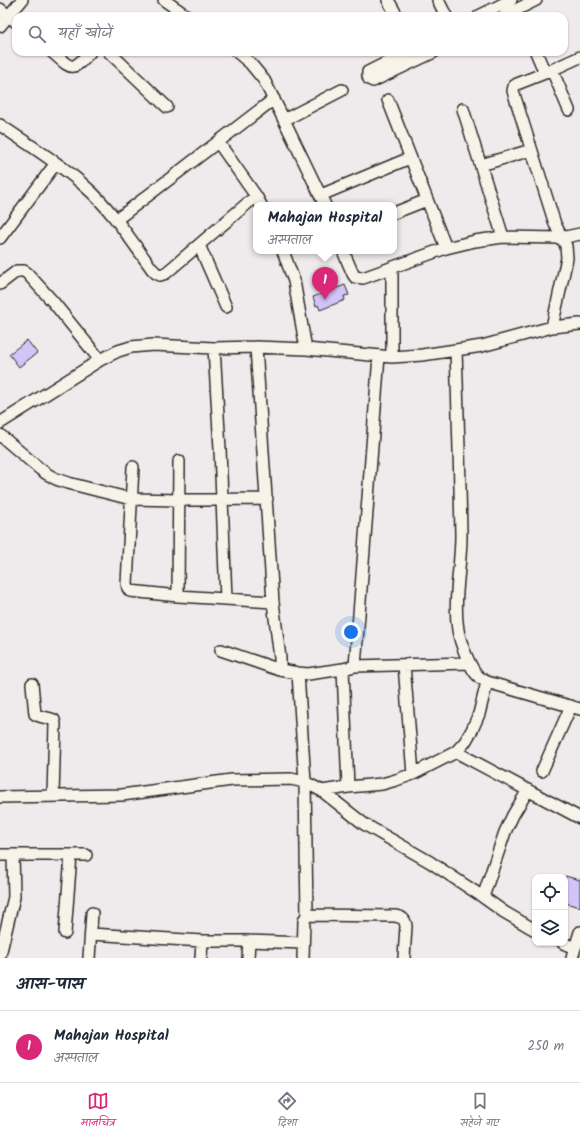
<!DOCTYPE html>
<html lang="hi">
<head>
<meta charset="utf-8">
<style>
  body { margin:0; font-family:Kalam,"Playpen Sans Deva",sans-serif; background:#f6f6f7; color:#1f2937 }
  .controls { position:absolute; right:12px; bottom:12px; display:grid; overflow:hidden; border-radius:8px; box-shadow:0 1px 3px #0004 }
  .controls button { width:36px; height:36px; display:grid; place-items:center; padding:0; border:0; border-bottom:1px solid #e0e1e3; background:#fff; color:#1f2937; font:20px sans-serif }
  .you { position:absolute; left:351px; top:632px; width:14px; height:14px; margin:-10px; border:3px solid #fff; border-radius:50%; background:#1a73e8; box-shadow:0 0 0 6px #1a73e833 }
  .badge { display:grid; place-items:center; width:26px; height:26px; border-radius:50%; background:#db2777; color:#fff; font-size:13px; font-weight:700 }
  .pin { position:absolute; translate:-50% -33px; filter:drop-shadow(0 1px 2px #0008) }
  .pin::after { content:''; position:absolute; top:21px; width:14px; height:12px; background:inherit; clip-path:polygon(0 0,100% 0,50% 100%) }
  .popup { position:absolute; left:253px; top:202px; width:144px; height:52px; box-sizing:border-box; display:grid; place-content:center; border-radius:8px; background:#fff; filter:drop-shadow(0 1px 3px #0005); font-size:13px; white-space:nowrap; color:#747a83 }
  .popup b { font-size:15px; color:#1f2937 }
  .popup::after { content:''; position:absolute; left:50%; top:100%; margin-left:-8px; border:8px solid transparent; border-top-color:#fff }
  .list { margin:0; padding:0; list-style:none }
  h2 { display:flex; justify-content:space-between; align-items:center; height:52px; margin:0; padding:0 16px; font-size:17px }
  h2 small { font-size:13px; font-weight:400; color:#747a83 }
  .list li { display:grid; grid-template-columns:26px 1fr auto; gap:12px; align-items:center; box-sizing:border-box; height:72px; padding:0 16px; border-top:1px solid #e0e1e3 }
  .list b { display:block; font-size:15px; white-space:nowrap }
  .list p { margin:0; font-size:13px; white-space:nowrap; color:#747a83 }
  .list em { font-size:13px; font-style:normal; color:#747a83 }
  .icon { flex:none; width:22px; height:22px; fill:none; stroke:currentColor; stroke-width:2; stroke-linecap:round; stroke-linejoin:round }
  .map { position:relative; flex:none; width:580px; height:958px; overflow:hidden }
  .search { position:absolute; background:#fff; box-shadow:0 1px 3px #0004; left:12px; right:12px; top:12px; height:44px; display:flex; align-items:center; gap:10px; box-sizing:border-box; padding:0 14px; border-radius:12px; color:#747a83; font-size:15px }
  .sheet { height:124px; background:#fff }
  nav { display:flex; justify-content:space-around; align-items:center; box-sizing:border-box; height:56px; border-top:1px solid #e0e1e3; background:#fff; font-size:11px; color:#747a83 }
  nav a { display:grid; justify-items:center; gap:2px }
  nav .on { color:#db2777 }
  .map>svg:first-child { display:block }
  .building { fill:#d1c4f6; stroke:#2b2b2b }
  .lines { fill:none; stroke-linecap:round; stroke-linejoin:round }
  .minor-casing { stroke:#2b2b2b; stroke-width:14 }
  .minor { stroke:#f7f3e8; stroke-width:11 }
</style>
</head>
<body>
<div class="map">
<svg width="580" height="958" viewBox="0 0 580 958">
  <rect width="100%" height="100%" fill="#efeaeb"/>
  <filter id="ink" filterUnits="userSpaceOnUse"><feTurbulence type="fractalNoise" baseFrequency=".025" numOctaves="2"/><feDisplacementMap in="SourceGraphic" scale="8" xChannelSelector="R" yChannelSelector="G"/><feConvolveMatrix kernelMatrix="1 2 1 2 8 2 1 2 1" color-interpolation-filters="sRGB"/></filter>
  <g filter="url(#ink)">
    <path class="building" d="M 345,285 L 349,295 L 344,296 L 345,300 L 320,310 L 318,305 L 316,306 L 313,297 Z
      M 27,340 L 37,353 L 19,367 L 9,354 Z
      M 565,876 L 580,880 L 580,907 L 565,903 Z"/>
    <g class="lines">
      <defs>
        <path id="minor" d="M 164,0 L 187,16
          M 388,0 L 397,16
          M 438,0 L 446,16
          M 0,9 L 16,22
          M 479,16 L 511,0
          M 504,16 L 536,0
          M 0,26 L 22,0
          M 52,52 C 72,69 71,73 90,52
          M 109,52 L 167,107
          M 237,52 L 250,63 L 264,80 L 284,120 L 325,205
          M 408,52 L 368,72 L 368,76 L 369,79 L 373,81 L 375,80 L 434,52
          M 536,52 L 545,73
          M 552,70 L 569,110
          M 388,100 L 446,248
          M 463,109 L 503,237
          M 284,120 L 342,90
          M 0,125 C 29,145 61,164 87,188 C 113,211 132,242 152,269 L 156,273 L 160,275 L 166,273 L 256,196
          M 218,142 L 256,196 L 261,205
          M 481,165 L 531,150
          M 321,195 L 410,158
          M 394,213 L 427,200
          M 116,220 L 274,99
          M 0,238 L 56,163
          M 199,245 L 226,307
          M 283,251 L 294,281 L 306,349
          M 343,251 L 353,274 L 355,277 L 363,278 L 446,248 L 475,241 L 503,237 L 561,238 L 580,234
          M 392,268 L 392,357
          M 0,284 L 17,271 L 24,271 L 27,273 L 54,303 L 100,360
          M 552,327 L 567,258 L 566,246 L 555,224 L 513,91 L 514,86 L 517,84 L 545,73 L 580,57
          M 256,347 L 273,602 L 280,658 L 280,670
          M 214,348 L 220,449 L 226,599
          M 456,350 C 458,412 460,474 461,536 C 461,566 453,601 458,630 C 460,642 470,669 479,677 C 481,679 484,680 487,682 L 580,709
          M 0,423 L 100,360 L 118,351 L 131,347 L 153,345 L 214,348 L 256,347 L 306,349 L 392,357 L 422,355 L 456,350 L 482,346 L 552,327 L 580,324
          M 0,435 L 40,469 L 47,474 L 56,479 L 68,483 L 131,499 L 179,500 L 267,499
          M 133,467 L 127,584 L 128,588 L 130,591 L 178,596 L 273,602
          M 178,596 L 179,461
          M 221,650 L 280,670 L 298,673 L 308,674 L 343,669 L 355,666 L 469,663
          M 404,665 L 413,774
          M 355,666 L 379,356
          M 343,669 L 348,787
          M 298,673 L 305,782 L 307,915 L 304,921 L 303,958
          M 32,684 L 35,714 C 41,718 47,717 54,720 L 55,724 L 53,796
          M 456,752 L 580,818
          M 542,771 L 571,706
          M 322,791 L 348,787 L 382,784 L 396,780 L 413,774 L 456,752 L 465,742 L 472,730 L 479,714 L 487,682
          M 0,797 L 122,795 L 232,780 L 291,779 L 305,782 L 322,791 L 364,824 L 430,862 L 483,897 L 504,912 L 535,930
          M 0,855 L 86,855
          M 483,897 L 505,832 L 513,815 L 528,790
          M 307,915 L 395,916 C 402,917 405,919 406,926 L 404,958
          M 65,933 L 71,855
          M 91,934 L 202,941 L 249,941 L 303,943
          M 563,943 L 575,948
          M 0,955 L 14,897 L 13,855
          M 89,958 L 92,913
          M 201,958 L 202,941
          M 248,958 L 249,941
          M 572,958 L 580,932"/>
      </defs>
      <use href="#minor" class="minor-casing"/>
      <use href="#minor" class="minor"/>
    </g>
  </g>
</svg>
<div class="controls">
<button><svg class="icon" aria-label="locate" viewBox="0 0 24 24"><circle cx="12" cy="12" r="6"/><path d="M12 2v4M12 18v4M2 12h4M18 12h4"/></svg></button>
<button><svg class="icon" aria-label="layers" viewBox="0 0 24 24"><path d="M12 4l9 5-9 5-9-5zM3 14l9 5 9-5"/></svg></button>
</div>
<div class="you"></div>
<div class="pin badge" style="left:325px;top:300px">1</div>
<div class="popup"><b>Mahajan Hospital</b>अस्पताल</div>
<div class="search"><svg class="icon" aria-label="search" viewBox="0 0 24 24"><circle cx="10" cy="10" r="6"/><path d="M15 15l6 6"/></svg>यहाँ खोजें</div>
</div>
<section class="sheet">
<h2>आस-पास<small></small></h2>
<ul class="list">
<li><span class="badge">1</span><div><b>Mahajan Hospital</b><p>अस्पताल</p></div><em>250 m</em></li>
</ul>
</section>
<nav>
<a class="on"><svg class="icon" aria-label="map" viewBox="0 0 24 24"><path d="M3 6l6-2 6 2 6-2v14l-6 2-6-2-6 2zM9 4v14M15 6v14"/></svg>मानचित्र</a>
<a><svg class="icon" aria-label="directions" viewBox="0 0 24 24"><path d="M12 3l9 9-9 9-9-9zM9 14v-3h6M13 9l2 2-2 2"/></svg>दिशा</a>
<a><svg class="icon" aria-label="saved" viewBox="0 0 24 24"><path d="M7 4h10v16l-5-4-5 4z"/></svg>सहेजे गए</a>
</nav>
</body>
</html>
